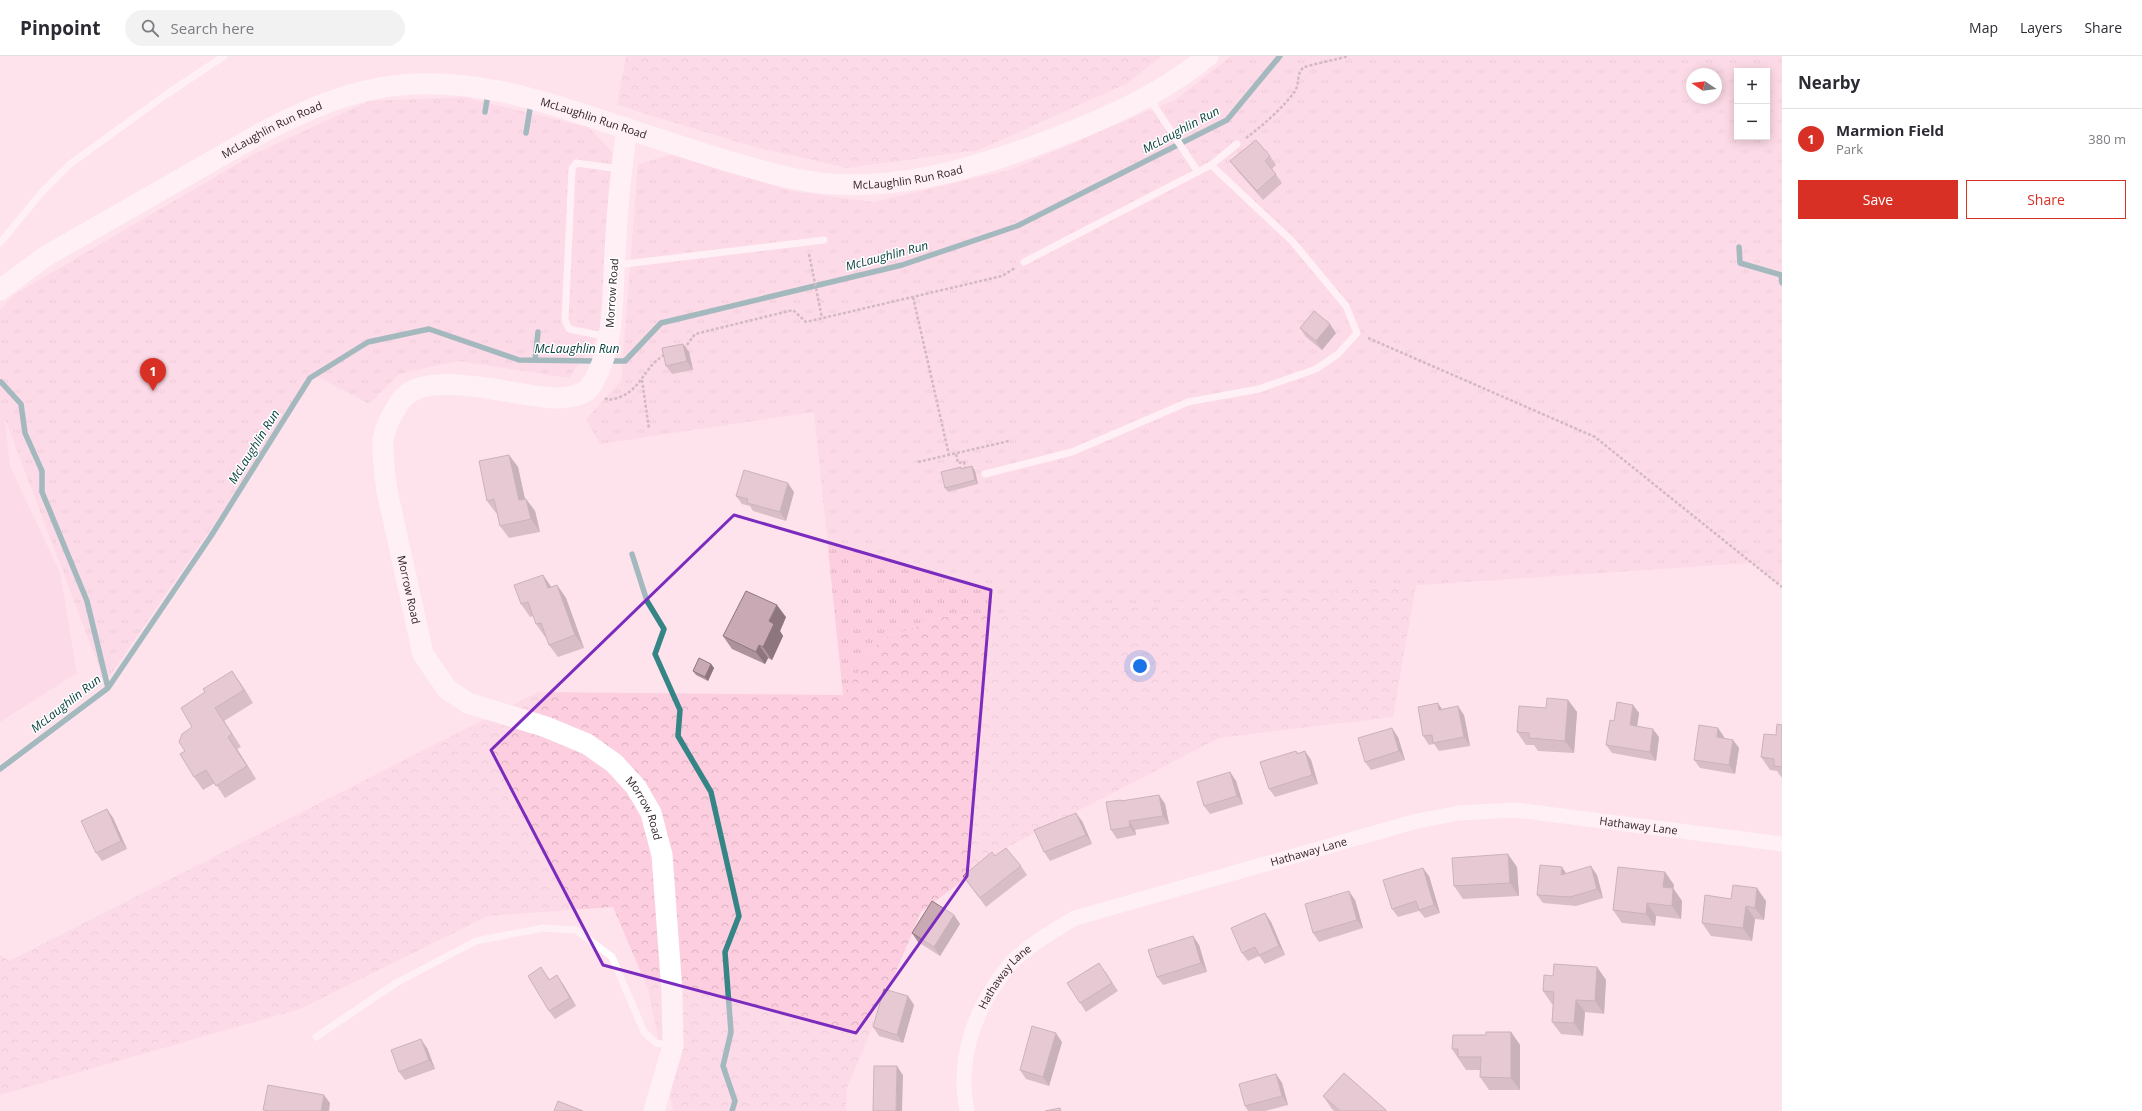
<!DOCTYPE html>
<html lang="en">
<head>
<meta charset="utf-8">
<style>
  body { margin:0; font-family:"Open Sans",sans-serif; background:#f2f2f3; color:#2b2b33 }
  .controls { position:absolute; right:12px; top:12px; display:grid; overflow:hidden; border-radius:0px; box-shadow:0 2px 10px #0003 }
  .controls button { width:36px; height:36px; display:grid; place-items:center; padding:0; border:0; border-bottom:1px solid #e1e1e2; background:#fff; color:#2b2b33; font:20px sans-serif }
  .compass { position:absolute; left:1686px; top:12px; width:36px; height:36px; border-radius:50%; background:#fff; box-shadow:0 2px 10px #0003; rotate:283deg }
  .you { position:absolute; left:1140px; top:610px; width:14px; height:14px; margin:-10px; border:3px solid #fff; border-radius:50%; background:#1a73e8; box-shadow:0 0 0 6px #1a73e833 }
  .badge { display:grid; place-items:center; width:26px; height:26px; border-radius:50%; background:#d93025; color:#fff; font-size:13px; font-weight:700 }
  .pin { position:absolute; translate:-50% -33px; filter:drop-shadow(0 1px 2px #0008) }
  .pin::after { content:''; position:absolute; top:21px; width:14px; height:12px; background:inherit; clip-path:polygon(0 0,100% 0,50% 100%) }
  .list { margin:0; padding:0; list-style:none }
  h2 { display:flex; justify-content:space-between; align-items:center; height:52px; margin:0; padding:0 16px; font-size:17px }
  h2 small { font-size:13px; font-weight:400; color:#7c7c81 }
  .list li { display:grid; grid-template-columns:26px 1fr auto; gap:12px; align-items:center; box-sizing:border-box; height:60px; padding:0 16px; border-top:1px solid #e1e1e2 }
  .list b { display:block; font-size:15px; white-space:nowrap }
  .list p { margin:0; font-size:13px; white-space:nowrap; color:#7c7c81 }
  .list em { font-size:13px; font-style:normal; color:#7c7c81 }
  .actions { display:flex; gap:8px; padding:12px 16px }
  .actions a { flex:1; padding:9px 0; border:1px solid #d93025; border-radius:0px; text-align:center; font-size:14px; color:#d93025 }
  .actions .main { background:#d93025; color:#fff }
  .icon { flex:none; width:22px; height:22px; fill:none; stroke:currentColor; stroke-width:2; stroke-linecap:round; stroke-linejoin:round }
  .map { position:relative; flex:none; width:1782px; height:1055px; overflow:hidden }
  header { display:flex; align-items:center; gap:24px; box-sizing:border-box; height:56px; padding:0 20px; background:#fff; border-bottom:1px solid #e1e1e2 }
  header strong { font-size:19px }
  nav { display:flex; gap:22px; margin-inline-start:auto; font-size:14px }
  .search { width:280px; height:36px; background:#f2f2f3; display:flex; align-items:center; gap:10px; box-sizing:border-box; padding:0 14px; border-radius:22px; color:#7c7c81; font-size:15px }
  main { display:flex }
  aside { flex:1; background:#fff }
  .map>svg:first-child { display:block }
  .grass { fill:#fdcedf }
  .forest { fill:url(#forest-crowns) }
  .park { fill:url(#park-tufts); fill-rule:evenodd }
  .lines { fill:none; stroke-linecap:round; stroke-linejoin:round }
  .stream { stroke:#368586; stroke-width:5.5 }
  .path { stroke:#9c888e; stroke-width:2.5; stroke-dasharray:3 2; stroke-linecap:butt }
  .lane { stroke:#fff; stroke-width:7 }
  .street { stroke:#fff; stroke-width:15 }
  .secondary { stroke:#fff; stroke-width:21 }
  .wall { fill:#ad919b }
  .shaded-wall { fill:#8d767e }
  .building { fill:#c9a9b4; stroke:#8d767e }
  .marked { fill:none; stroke:#7b2cbf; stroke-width:3; stroke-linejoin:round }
  .labels { text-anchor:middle; stroke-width:3; stroke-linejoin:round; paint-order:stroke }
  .street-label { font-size:11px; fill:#2b1f23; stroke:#fff }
  .water-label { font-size:12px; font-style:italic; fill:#0a4040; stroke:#fff }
</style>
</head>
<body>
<header>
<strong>Pinpoint</strong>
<div class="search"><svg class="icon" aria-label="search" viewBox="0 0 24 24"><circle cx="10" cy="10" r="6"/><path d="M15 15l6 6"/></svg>Search here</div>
<nav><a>Map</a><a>Layers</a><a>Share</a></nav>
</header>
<main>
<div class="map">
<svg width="1782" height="1055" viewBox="0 0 1782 1055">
  <defs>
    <pattern id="forest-crowns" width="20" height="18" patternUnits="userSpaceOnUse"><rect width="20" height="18" fill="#fdcedf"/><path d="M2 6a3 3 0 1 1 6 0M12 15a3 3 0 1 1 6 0" fill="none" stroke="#d9b0bf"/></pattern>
    <pattern id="park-tufts" width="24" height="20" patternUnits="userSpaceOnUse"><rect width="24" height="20" fill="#fdcedf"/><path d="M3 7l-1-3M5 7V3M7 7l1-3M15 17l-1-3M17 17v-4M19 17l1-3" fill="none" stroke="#d9b0bf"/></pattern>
  </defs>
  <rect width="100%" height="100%" fill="#fee3ec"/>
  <path class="grass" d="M 0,343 L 3,345 L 10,410 L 60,517 L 77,617 L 0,666 Z"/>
  <path class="forest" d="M 626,0 L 1162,0 L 1126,28 L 979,94 L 848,112 L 751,90 L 617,49 Z
    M 1416,529 L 1393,661 L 1219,682 L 1006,792 L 921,856 L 847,1032 L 846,1055 L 673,1055 L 648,933 L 613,851 L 488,860 L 300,953 L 0,1039 L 0,899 L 9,905 L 538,636 L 843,639 L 881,583 L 943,561 Z"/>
  <path class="park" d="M 1231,0 L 1782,0 L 1782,523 L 1778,528 L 1752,507 L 943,561 L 881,583 L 843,639 L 814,356 L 600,388 L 586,363 L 621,325 L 638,108 L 673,98 L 791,135 L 873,146 L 1010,114 L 1176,43 ZM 1737,15 L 1767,15 L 1767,81 L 1737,81 ZM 1692,18 L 1716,18 L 1716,42 L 1692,42 Z
    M 463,41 L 588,71 L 614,98 L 603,274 L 569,322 L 458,305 L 399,318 L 369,348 L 316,320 L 105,627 L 0,350 L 0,254 L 15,238 L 254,98 L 369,45 Z"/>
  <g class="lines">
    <path class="stream" d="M 485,56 L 487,44
      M 526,77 L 530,53
      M 1739,191 L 1740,207 L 1781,219 L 1782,227
      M 535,304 L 538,276
      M 607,305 L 625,305 L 661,267 L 902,209 L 1017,170 L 1227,64 L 1280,0
      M 1,326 L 21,348 L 25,377 L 42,415 L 42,436 L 87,545 L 108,632
      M 632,498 L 647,545 L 664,573 L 655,598 L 680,654 L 678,680 L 711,736 L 739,860 L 725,896 L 731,976 L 723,1010 L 735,1045 L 732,1055
      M 0,713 L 108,632 L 211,480 L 310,322 L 368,286 L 429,273 L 519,304 L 599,305"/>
    <path class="path" d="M 1246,82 C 1261,71 1285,50 1295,35 C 1300,27 1296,18 1303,12 C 1307,9 1340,3 1348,0
      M 809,198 L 822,262
      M 913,241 L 949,399
      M 1368,282 L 1595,381 L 1782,531
      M 684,293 L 695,278 L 793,254 L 806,266 L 1002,220 L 1015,212
      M 642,324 L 649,373
      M 605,342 L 608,344 C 643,339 640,312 666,298
      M 956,398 L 958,407 L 964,406 L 966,415
      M 918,406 L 1009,385"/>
    <path class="lane" d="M 1149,42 L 1198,116
      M 0,187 L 42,136 L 70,108 L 167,38 L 224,0
      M 1024,206 L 1211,109 L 1237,88
      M 616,209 L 824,184
      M 608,281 L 569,273 L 565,264 L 572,113 L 576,107 L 620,113
      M 985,418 L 1072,396 L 1188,346 L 1259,333 L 1316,313 L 1338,298 L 1357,277 L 1346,250 L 1292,185 L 1211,109
      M 316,981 L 396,927 L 476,885 L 543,872 L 576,874 L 612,901 L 644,976 L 656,987 L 671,990"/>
    <path class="street" id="s1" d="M 967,1055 C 957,1007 973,958 1001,920 C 1006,915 1009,908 1015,903 C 1033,887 1053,875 1075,862 L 1417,765 L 1459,757 L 1516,754 L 1782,788"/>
    <g class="secondary">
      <path id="s2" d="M 627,72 C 621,113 617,154 615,196 C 612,239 616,293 590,331 C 584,340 569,341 560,342 C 521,343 433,312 404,341 C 400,344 398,350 395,354 C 389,363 385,373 383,384 C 382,401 385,419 387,435 L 423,598 L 447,633 L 468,647 L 546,671 L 587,688 L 614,707 L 636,731 L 651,757 L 662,799 L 672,936 L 673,990 L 654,1055"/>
      <path id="s3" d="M 0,234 L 46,200 L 263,76 C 302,56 341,38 385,31 C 463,19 536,42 609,67 C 669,86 735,110 796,123 C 882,141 970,114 1050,84 C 1105,63 1162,38 1208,0"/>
    </g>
  </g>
  <path class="wall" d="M 1270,100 L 1276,109 L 1272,113 L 1282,127 L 1263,144 L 1236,113 L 1230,105 Z
    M 1300,272 L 1336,277 L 1322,294 L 1306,281 Z
    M 683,288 L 689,296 L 693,314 L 672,318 L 666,310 Z
    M 509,399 L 518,411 L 525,443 L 526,443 L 535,455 L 540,476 L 509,482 L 500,470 L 497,457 L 496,457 L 487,445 Z
    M 972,410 L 975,415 L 978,428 L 948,436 L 945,432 L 961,411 L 962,413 Z
    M 794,436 L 786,465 L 753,455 L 750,450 L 742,448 L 736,440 Z
    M 543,519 L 551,531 L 557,529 L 566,542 L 584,592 L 558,601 L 549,589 L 546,581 L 545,581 L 536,568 L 533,560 L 530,561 L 521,548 Z
    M 786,561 L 780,575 L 783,580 L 772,604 L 768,602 L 765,608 L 732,593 L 723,580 Z
    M 711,608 L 714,612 L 708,625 L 696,619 L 693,615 Z
    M 232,615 L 241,628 L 253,647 L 224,665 L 241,691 L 237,693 L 256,723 L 225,742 L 215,727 L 203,734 L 194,721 L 185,695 L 205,636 Z
    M 1568,644 L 1577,656 L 1574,697 L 1538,695 L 1534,689 L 1526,689 L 1517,676 L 1546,652 Z
    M 1633,649 L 1639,657 L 1637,670 L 1659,681 L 1656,705 L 1612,697 L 1606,689 Z
    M 1442,653 L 1464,659 L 1470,690 L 1439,695 L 1434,688 L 1429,689 L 1423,680 Z
    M 1782,669 L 1782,722 L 1777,715 L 1770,714 L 1761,701 L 1776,679 Z
    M 1718,672 L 1724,681 L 1724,682 L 1733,684 L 1739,692 L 1735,718 L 1700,712 L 1694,704 Z
    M 1398,681 L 1405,704 L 1371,714 L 1365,706 Z
    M 1296,695 L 1298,697 L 1305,695 L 1311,704 L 1318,728 L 1275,741 L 1269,733 Z
    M 1230,716 L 1236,725 L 1243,748 L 1210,758 L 1204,750 Z
    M 1159,739 L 1165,748 L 1169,768 L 1135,774 L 1136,779 L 1117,783 L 1111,774 L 1122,745 Z
    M 107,753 L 113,762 L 127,793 L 102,805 L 96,797 Z
    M 1082,765 L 1092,788 L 1050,805 L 1044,796 Z
    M 995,800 L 1021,810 L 1027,819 L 986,851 L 963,820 Z
    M 1517,811 L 1519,840 L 1463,843 L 1454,830 Z
    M 1665,816 L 1674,829 L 1673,832 L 1682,845 L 1681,863 L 1656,860 L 1655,870 L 1622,867 L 1613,854 Z
    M 1566,817 L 1597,819 L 1603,842 L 1576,850 L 1543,847 L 1537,839 Z
    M 1429,820 L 1440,857 L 1425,862 L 1419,855 L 1398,861 L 1392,853 Z
    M 1731,843 L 1766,845 L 1764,864 L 1755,863 L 1752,885 L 1711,880 L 1702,867 Z
    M 1355,844 L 1363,872 L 1319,886 L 1313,877 Z
    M 1265,857 L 1271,866 L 1285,899 L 1265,908 L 1259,900 L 1248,905 L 1242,897 Z
    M 954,859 L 960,868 L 940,900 L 918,886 L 912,877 Z
    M 1193,880 L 1199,889 L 1207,916 L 1163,929 L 1157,921 Z
    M 541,911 L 550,924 L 563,928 L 576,950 L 555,963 L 549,955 Z
    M 1597,911 L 1606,924 L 1604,958 L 1585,956 L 1583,980 L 1561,978 L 1552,966 L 1553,948 L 1552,948 L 1543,935 L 1553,920 Z
    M 1105,915 L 1118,935 L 1086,956 L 1080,947 Z
    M 908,940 L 914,949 L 903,987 L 879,980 L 873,971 Z
    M 1511,976 L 1520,989 L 1520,1034 L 1489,1034 L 1480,1021 L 1480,1014 L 1466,1014 L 1452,993 L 1486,979 Z
    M 1062,986 L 1049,1030 L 1026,1023 L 1020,1014 Z
    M 427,992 L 435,1013 L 405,1024 L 399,1016 Z
    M 1344,1017 L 1387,1055 L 1334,1055 L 1332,1053 L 1323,1040 Z
    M 1276,1018 L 1282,1027 L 1288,1049 L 1265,1055 L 1248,1055 L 1245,1050 Z"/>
  <path class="shaded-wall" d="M 1330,268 L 1336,277 L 1322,294 L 1316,285 Z
    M 683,288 L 689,296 L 693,314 L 687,305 Z
    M 509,399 L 518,411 L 528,457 L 519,444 Z
    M 972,410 L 975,415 L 978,428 L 975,424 Z
    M 788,427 L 794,436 L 786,465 L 780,456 Z
    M 526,443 L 535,455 L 540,476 L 531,463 Z
    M 543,519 L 552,532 L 548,532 Z
    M 557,529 L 566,542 L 584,592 L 575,579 Z
    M 777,549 L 786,561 L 780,575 L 783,580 L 772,604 L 763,591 L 769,565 Z
    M 759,589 L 768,602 L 765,608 L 756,596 Z
    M 711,608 L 714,612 L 708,625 L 705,621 Z
    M 232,615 L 241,628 L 253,647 L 244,634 Z
    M 1568,644 L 1577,656 L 1574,697 L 1565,685 Z
    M 1438,647 L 1444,656 L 1439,654 Z
    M 1633,649 L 1639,657 L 1636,677 L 1630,669 Z
    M 1458,650 L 1464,659 L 1470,690 L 1464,681 Z
    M 215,652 L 224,665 L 241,691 L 232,678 Z
    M 1392,672 L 1398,681 L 1405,704 L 1399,695 Z
    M 1718,672 L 1724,681 L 1723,690 L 1717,681 Z
    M 1653,673 L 1659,681 L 1656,705 L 1650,696 Z
    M 228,681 L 237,693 L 256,723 L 247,710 Z
    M 1733,684 L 1739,692 L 1735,718 L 1729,709 Z
    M 1305,695 L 1311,704 L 1318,728 L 1312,719 Z
    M 1230,716 L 1236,725 L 1243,748 L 1237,740 Z
    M 1159,739 L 1165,748 L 1169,768 L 1163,760 Z
    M 107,753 L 113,762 L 127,793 L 121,785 Z
    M 1076,757 L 1082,765 L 1092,788 L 1086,779 Z
    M 1129,765 L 1135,774 L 1136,779 L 1130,771 Z
    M 1508,798 L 1517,811 L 1519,840 L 1510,827 Z
    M 1591,810 L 1597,819 L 1603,842 L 1597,833 Z
    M 1562,811 L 1568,820 L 1561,819 Z
    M 1423,812 L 1429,820 L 1440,857 L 1434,849 Z
    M 1665,816 L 1674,829 L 1672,844 L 1663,831 Z
    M 1673,832 L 1682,845 L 1681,863 L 1672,850 Z
    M 1757,832 L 1766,845 L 1764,864 L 1755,852 Z
    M 1349,835 L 1355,844 L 1363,872 L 1357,864 Z
    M 1647,847 L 1656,860 L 1655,870 L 1646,858 Z
    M 1746,850 L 1755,863 L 1752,885 L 1743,872 Z
    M 1265,857 L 1271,866 L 1285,899 L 1279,890 Z
    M 954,859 L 960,868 L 940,900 L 934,891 Z
    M 1193,880 L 1199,889 L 1207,916 L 1201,907 Z
    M 1597,911 L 1606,924 L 1604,958 L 1595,945 Z
    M 557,919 L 563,928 L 576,950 L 570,942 Z
    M 908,940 L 914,949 L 903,987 L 897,979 Z
    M 1576,944 L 1585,956 L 1583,980 L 1574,967 Z
    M 1511,976 L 1520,989 L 1520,1034 L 1511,1022 Z
    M 1056,977 L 1062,986 L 1049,1030 L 1043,1021 Z
    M 421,983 L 427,992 L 435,1013 L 429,1004 Z
    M 897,1010 L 903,1019 L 902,1055 L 896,1055 Z
    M 1276,1018 L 1282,1027 L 1288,1049 L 1282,1040 Z
    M 324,1039 L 330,1047 L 329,1055 L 321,1055 Z"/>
  <path class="building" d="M 1256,84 L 1270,100 L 1265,105 L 1276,118 L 1257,135 L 1230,105 Z
    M 1314,255 L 1330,268 L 1316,285 L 1300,272 Z
    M 683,288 L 687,305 L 666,310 L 662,292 Z
    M 509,399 L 519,444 L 526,443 L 531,463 L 500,470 L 494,443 L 487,445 L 479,405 Z
    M 972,410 L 975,424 L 945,432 L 941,416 L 961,411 L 961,413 Z
    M 744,414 L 788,427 L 780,456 L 747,447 L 748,443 L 736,440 Z
    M 543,519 L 548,532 L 557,529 L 575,579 L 549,589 L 541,567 L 536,568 L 528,546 L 521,548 L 514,529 Z
    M 746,535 L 777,549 L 769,565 L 774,568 L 763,591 L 759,589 L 756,596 L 723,580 Z
    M 699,602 L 711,608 L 705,621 L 693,615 Z
    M 232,615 L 244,634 L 215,652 L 232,678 L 228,681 L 247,710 L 216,730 L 206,714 L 194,721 L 180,698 L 185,695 L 179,686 L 182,678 L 192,671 L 181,652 L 205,636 L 203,633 Z
    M 1547,642 L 1568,644 L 1565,685 L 1529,682 L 1529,677 L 1517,676 L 1519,650 L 1546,652 Z
    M 1617,646 L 1633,649 L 1630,669 L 1653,673 L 1650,696 L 1606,689 L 1610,664 L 1614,665 Z
    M 1438,647 L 1439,654 L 1458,650 L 1464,681 L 1433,687 L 1432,679 L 1423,680 L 1418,651 Z
    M 1777,668 L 1782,669 L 1782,711 L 1774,710 L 1774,703 L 1761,701 L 1764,678 L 1776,679 Z
    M 1699,669 L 1718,672 L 1717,681 L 1733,684 L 1729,709 L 1694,704 Z
    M 1392,672 L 1399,695 L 1365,706 L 1358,682 Z
    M 1296,695 L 1297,698 L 1305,695 L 1312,719 L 1269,733 L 1260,706 Z
    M 1230,716 L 1237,740 L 1204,750 L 1197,726 Z
    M 1159,739 L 1163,760 L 1129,765 L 1130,771 L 1111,774 L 1106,746 L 1121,744 L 1121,745 Z
    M 107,753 L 121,785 L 96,797 L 81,765 Z
    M 1076,757 L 1086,779 L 1044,796 L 1034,774 Z
    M 1006,792 L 1021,810 L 980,842 L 963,820 L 992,796 L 995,800 Z
    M 1508,798 L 1510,827 L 1454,830 L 1452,802 Z
    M 1540,809 L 1562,811 L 1561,819 L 1591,810 L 1597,833 L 1570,841 L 1537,839 Z
    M 1618,811 L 1665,816 L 1663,831 L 1673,832 L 1672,850 L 1647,847 L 1646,858 L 1613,854 Z
    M 1423,812 L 1434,849 L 1419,854 L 1416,845 L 1392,853 L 1383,824 Z
    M 1733,829 L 1757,832 L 1755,852 L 1746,850 L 1743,872 L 1702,867 L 1705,839 L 1731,843 Z
    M 1349,835 L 1357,864 L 1313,877 L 1305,848 Z
    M 932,845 L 954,859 L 934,891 L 912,877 Z
    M 1265,857 L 1279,890 L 1259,899 L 1255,891 L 1242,897 L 1231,872 Z
    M 1193,880 L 1201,907 L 1157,921 L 1148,894 Z
    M 1099,907 L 1112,927 L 1080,947 L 1067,927 Z
    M 1554,908 L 1597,911 L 1595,945 L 1576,944 L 1574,967 L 1552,966 L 1554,936 L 1543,935 L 1544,919 L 1553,920 Z
    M 541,911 L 549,924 L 557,919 L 570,942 L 549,955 L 528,920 Z
    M 884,933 L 908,940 L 897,979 L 873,971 Z
    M 1032,970 L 1056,977 L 1043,1021 L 1020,1014 Z
    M 1486,976 L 1511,976 L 1511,1022 L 1480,1021 L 1481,1001 L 1458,1001 L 1458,993 L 1452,993 L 1453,979 L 1486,979 Z
    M 421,983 L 429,1004 L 399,1016 L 391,994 Z
    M 874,1010 L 897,1010 L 896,1055 L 873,1055 Z
    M 1344,1017 L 1386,1054 L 1386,1055 L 1340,1055 L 1323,1040 Z
    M 1276,1018 L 1282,1040 L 1245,1050 L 1239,1028 Z
    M 268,1029 L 324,1039 L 321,1055 L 271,1055 L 263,1054 Z
    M 558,1045 L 583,1055 L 554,1055 Z
    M 1060,1052 L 1061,1055 L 1045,1055 Z"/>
  <path d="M0 0H1782V1055H0ZM 734,459 L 991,534 L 967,820 L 856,977 L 603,909 L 491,694 Z" fill="#fee3ec" fill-opacity=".55" fill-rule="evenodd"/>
  <path class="marked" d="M 734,459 L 991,534 L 967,820 L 856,977 L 603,909 L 491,694 Z"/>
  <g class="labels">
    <g class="street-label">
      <text dy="4" stroke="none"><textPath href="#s3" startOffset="651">McLaughlin Run Road</textPath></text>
      <text dy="4" stroke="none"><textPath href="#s3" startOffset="316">McLaughlin Run Road</textPath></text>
      <text dy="4" stroke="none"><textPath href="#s3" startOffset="975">McLaughlin Run Road</textPath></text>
      <text transform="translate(612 237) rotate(-86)" y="4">Morrow Road</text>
      <text dy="4" stroke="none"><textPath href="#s2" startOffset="657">Morrow Road</textPath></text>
      <text dy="4" stroke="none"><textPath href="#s2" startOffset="1005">Morrow Road</textPath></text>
      <text dy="4" stroke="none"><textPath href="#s1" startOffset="817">Hathaway Lane</textPath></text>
      <text dy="4" stroke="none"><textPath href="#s1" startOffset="481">Hathaway Lane</textPath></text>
      <text dy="4" stroke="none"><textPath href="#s1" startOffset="145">Hathaway Lane</textPath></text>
    </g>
    <g class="water-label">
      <text transform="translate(1181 74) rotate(-28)" y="4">McLaughlin Run</text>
      <text transform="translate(887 200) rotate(-15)" y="4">McLaughlin Run</text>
      <text x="577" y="297">McLaughlin Run</text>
      <text transform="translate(254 391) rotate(-58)" y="4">McLaughlin Run</text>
      <text transform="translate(66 648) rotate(-38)" y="4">McLaughlin Run</text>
    </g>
  </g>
</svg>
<div class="controls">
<button>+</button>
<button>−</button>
</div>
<svg class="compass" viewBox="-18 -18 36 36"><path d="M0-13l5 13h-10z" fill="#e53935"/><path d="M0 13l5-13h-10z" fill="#7c7c81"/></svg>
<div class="you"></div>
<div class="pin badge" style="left:153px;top:335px">1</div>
</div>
<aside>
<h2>Nearby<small></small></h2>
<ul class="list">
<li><span class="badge">1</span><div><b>Marmion Field</b><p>Park</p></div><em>380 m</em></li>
</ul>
<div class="actions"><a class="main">Save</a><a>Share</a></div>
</aside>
</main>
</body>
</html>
